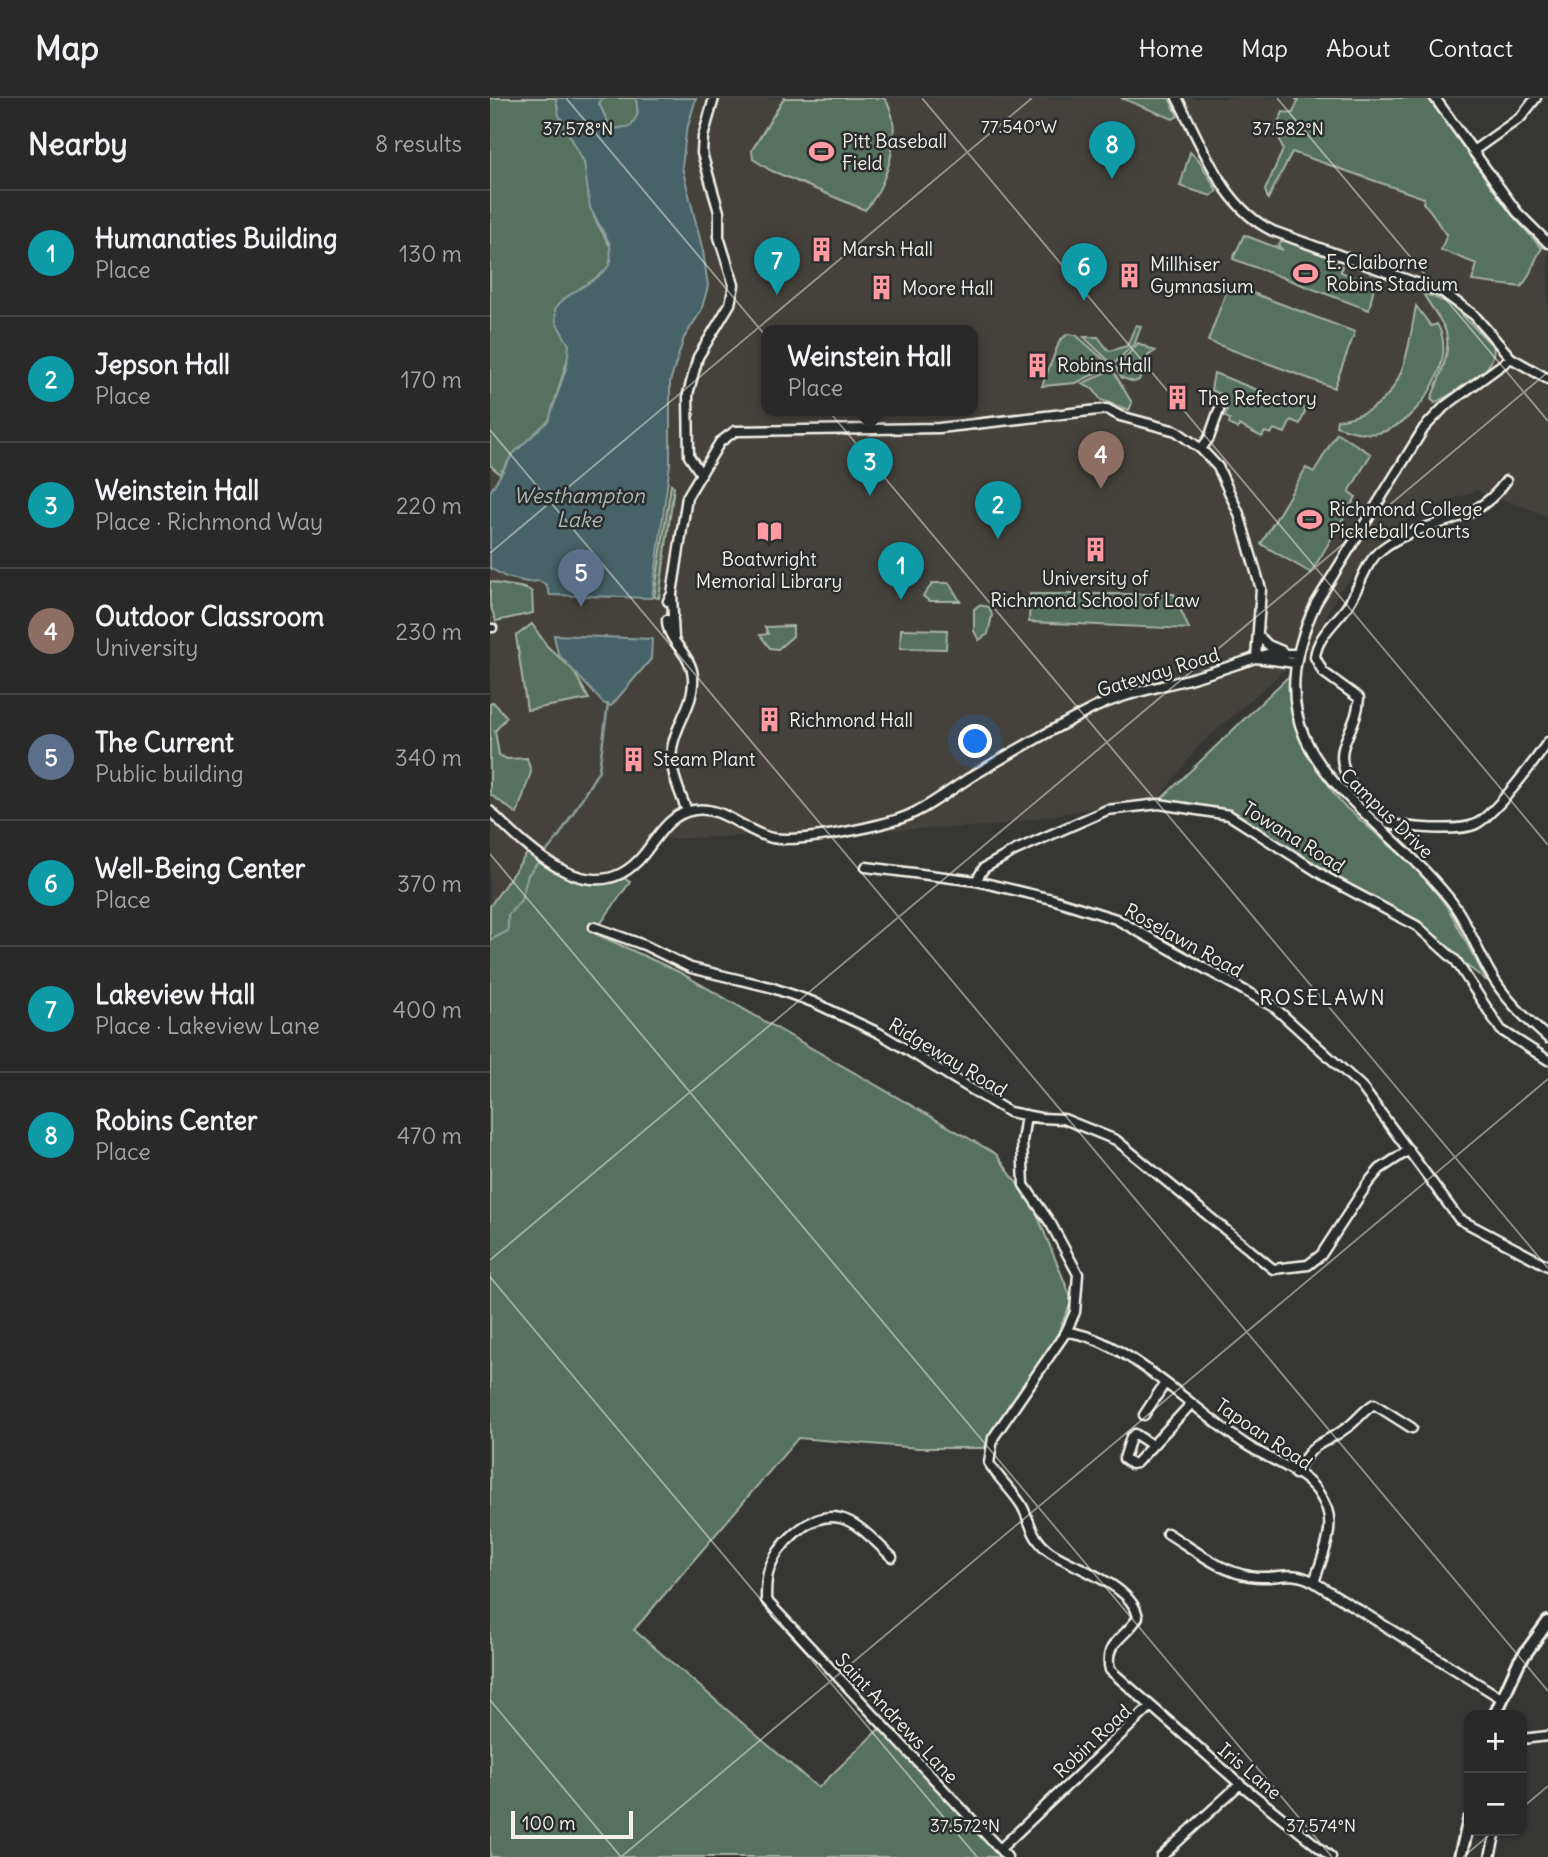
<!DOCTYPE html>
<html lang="en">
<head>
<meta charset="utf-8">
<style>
  body { margin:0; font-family:Delius,sans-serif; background:#343534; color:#f1f3f6 }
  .controls { position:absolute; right:21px; bottom:21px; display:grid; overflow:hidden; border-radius:14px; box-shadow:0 2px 5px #0004 }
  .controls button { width:63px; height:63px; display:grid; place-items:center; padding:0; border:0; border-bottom:2px solid #444545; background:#282928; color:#f1f3f6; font:35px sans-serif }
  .scale { position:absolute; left:21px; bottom:18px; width:122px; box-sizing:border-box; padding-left:7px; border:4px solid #f4f1e8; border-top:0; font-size:19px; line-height:24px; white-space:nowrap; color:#f4f1e8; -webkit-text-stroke:5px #2a2d2e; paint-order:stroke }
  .you { position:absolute; left:486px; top:644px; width:24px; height:24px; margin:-18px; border:5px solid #fff; border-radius:50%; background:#1a73e8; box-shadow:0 0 0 10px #1a73e833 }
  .badge { display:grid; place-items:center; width:46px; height:46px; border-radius:50%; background:#d93025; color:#fff; font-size:23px; font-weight:700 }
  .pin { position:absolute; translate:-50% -58px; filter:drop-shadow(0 2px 4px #0008) }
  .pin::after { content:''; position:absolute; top:37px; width:24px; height:21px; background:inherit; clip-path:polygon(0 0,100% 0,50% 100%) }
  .popup { position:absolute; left:271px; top:227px; width:217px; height:91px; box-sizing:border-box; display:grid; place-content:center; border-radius:14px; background:#282928; filter:drop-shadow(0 2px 5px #0005); font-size:23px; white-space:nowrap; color:#a5a6a8 }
  .popup b { font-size:26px; color:#f1f3f6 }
  .popup::after { content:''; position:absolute; left:50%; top:100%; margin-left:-14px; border:14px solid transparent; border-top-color:#282928 }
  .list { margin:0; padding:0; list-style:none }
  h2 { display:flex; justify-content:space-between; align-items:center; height:91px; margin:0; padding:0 28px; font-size:30px }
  h2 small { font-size:23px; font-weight:400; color:#a5a6a8 }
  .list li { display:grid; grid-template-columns:46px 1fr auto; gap:21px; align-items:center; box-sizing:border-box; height:126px; padding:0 28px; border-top:2px solid #444545 }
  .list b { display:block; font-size:26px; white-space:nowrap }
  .list p { margin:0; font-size:23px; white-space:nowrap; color:#a5a6a8 }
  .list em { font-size:23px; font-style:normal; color:#a5a6a8 }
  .map { position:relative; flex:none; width:1058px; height:1759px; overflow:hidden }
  header { display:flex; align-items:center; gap:42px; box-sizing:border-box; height:98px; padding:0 35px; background:#282928; border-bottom:2px solid #444545 }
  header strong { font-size:33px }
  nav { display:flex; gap:38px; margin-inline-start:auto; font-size:24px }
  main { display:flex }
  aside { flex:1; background:#282928 }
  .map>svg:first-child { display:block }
  .built { fill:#44433d; fill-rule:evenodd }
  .green { fill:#57715f; stroke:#a6b1a4; stroke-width:2 }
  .water { fill:#466467; stroke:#8c9c9b; stroke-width:2 }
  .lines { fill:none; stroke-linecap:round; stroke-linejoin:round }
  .stream { stroke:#8c9c9b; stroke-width:2.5 }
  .minor-tunnel { stroke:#525350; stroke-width:8; stroke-dasharray:8 4; stroke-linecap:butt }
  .pedestrian-casing { stroke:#f4f1e8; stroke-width:11 }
  .minor-casing { stroke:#f4f1e8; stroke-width:13 }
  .secondary-casing { stroke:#f4f1e8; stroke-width:16 }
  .pedestrian { stroke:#2a2d2e; stroke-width:6 }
  .minor { stroke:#2a2d2e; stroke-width:8 }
  .secondary { stroke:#2a2d2e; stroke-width:10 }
  .ticks { fill:none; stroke:#f4f1e8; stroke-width:2; stroke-opacity:0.45 }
  .labels { text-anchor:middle; stroke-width:5; stroke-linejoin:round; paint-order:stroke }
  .poi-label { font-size:19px; fill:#f4f1e8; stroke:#2a2d2e; text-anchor:start }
  .street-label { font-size:19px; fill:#f4f1e8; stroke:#2a2d2e }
  .water-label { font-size:21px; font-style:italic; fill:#aeb9b4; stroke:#2a2d2e }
  .neighbourhood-label { font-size:21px; letter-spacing:2px; fill:#f4f1e8; stroke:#2a2d2e }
  .ticks-label { font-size:18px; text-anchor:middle; fill:#f4f1e8; stroke:#2a2d2e; stroke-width:5; stroke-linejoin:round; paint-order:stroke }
</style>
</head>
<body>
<header>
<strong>Map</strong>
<nav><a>Home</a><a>Map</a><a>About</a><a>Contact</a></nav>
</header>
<main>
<aside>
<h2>Nearby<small>8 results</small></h2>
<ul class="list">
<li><span class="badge" style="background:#0f9aa8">1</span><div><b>Humanaties Building</b><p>Place</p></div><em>130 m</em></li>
<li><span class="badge" style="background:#0f9aa8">2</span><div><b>Jepson Hall</b><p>Place</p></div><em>170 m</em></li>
<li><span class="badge" style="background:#0f9aa8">3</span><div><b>Weinstein Hall</b><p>Place · Richmond Way</p></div><em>220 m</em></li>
<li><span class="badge" style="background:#8d6e63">4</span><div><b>Outdoor Classroom</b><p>University</p></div><em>230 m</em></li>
<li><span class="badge" style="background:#5c6f8a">5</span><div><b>The Current</b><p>Public building</p></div><em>340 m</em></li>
<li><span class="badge" style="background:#0f9aa8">6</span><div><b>Well-Being Center</b><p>Place</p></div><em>370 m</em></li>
<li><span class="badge" style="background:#0f9aa8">7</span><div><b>Lakeview Hall</b><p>Place · Lakeview Lane</p></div><em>400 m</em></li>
<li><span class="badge" style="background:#0f9aa8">8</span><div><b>Robins Center</b><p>Place</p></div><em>470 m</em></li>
</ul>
</aside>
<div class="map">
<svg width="1058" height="1759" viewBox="0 0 1058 1759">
  <rect width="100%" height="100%" fill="#363735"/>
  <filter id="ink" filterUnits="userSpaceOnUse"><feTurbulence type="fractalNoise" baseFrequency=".0143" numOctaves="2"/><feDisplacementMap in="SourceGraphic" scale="14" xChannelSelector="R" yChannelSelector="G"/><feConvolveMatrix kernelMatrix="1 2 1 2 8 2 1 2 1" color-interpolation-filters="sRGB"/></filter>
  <g filter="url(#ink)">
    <path class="built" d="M 0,0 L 945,0 L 1027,114 L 1058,145 L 1058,418 L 987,392 L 919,419 L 850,492 L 820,550 L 710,646 L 671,698 L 502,728 L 172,741 L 0,922 ZM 277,232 L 483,232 L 483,312 L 277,312 Z"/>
    <path class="green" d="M 0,0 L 66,0 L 69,17 L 94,64 L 104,119 L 122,152 L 119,170 L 65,211 L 79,247 L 79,257 L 59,322 L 23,356 L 10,376 L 0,367 Z
      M 112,0 L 146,0 L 148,16 L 141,28 L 125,31 L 119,26 L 109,6 Z
      M 294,0 L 394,0 C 416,27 397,89 375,112 L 280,72 L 263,61 L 262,52 Z
      M 631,0 L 679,0 L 688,18 L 683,21 Z
      M 805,0 L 938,0 L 1022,117 L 1052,150 C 1043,163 1042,177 1031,189 L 982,183 L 987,166 L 951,152 L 957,136 C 946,127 947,117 933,105 L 934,100 L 802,54 L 778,101 L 775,92 L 793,52 L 786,28 L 793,14 L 803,15 L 808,3 Z
      M 700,54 L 709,62 L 725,89 L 727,93 L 721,98 L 690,88 Z
      M 754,137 L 793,152 L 788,148 L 794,140 L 846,162 L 845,165 L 852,168 L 851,174 L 884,188 L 879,212 L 743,161 Z
      M 739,186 L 865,234 L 844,290 L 718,243 Z
      M 933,195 L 961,206 L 1004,249 C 1005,279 967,291 945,305 L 941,301 C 949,281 964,250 954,229 C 948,217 939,207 933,195 Z
      M 926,208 L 941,228 L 947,226 C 968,260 933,316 900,331 C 882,340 864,334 846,328 L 847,322 C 913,313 916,262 926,208 Z
      M 646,227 L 651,228 L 645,245 L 623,267 L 594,239 L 608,239 L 619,253 L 637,248 Z
      M 578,236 L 586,237 L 621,268 L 586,285 L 552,288 L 570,242 Z
      M 648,245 L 665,253 L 658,258 L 649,282 L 644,284 L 632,280 L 626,270 Z
      M 622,271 L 642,305 L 639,312 L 611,302 L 603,291 L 592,286 Z
      M 724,275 L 816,311 L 810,326 L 801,322 L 795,335 L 784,331 L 781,336 L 775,334 L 772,339 L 749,327 L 748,331 L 739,326 L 740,321 L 735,319 L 737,312 L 726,309 L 731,296 L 721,292 Z
      M 847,335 L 881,356 L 859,394 L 866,399 L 821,475 L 771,446 L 816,370 L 824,374 Z
      M 181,386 L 184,389 L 169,500 L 164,499 Z
      M 0,483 C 13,489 32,486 42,494 L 43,515 L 6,523 L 0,506 Z
      M 443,485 L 459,485 L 470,503 L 439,503 L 433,498 Z
      M 540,496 L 684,496 L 699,531 L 539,524 Z
      M 489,507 L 499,509 L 502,517 L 498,536 L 489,542 L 484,533 L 484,511 Z
      M 42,526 L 57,548 L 83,572 L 99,601 L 37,612 L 26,538 Z
      M 303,528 L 303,538 L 288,551 L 280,550 L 270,537 L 278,536 L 275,529 Z
      M 411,531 L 457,532 L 456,551 L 410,550 Z
      M 803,574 L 813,642 L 842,693 L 853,707 L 927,771 L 958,810 L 997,883 L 904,812 L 736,714 L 669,703 Z
      M 3,604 L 17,619 L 5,633 L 9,657 L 17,661 L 37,660 L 41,674 L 27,716 L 0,696 L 0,606 Z
      M 38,754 C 74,783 90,788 135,780 L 140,784 L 104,835 L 189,874 L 506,1056 L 544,1109 L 582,1202 L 567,1237 L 494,1350 L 428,1350 L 308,1340 L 144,1532 L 328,1690 L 390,1630 L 512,1759 L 0,1759 L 0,808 Z"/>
    <path class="water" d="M 66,0 L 112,0 L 109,6 L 119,26 L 125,31 L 141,28 L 148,16 L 146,0 L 206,0 L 196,35 L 192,69 L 213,153 L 218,188 L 211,213 L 194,240 L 180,284 L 180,366 L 162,500 L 60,497 L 56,487 L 49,483 L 37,484 L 16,479 L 0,470 L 0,394 L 23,356 L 59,322 L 77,267 L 79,247 L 66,224 L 65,211 C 78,191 114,183 121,163 L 120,146 L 100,110 L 94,64 L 69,17 Z
      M 64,537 L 162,541 L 161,561 L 121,608 L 113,605 L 68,556 Z"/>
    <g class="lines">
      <path class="stream" d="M 0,842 L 18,833 L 18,817 L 31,802 L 38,777 L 69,738 L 109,672 L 118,606"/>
      <path class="minor-tunnel" d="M 177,522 L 178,503"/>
      <defs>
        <path id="pedestrian" d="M 0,530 L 3,530"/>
        <path id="minor" d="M 687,0 C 712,46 733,110 783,133 L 954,195 L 984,217 L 1021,260 L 1058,281
          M 945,0 L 1027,114 L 1058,145
          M 983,53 L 1031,19 L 1046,0
          M 1021,260 L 955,308 L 934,330 L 826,505 C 754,659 877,699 958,799 C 976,821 985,848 999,873 C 1013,899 1035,920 1058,940
          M 711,351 L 719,340 L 729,312
          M 211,376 L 199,358 L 198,296 L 208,259 L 240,206 L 244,187 L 229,139 L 229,114 L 212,55 L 213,39 L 224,0
          M 1016,383 C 982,432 934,418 892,451 C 874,465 870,491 856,510 C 845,525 827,539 825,559 L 833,574 L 869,600 C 868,619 860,630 854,647 C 843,679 880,706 899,725 C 917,730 969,734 986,726 C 1005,716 1045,663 1058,644
          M 182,496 L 183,518
          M 178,503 L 182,496 L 197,399 L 230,344 L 245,333 L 449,330 L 617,311 L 630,318 L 686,333 L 711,351 L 728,369 L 749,416 L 771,491 L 766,560
          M 177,522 C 177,544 202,556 203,579 C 205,606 185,626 182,651 C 179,671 190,695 197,713
          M 183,522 L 184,541
          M 769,538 L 778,547 L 792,553
          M 766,560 L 805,565
          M 0,713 C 38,751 104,818 154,756 C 169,737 179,716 204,712 C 233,707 254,734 282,740 C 309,745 374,731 402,723 C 431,716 458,693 484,677 C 524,653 563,631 604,610 C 629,598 653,593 679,586 C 714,578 747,566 780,555 L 807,556
          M 376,769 L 486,783 L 562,801 L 626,821 L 784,909 L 871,988 L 969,1121 L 1058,1168
          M 486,783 L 494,770 L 526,752 L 617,712 L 669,706 L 739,717 L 839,781 L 927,828 L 966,863 L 1011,932 L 1058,962
          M 104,829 L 154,847 L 201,870 L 280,889 L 323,904 L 389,935 L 519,1014 L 550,1020 L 574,1021 L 626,1042 L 783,1171 L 818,1167 L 831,1157 L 878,1085 L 890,1071 L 919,1052
          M 536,1017 L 532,1044 L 534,1087 L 561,1126 L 588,1176 L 585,1214 L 576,1234 L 503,1340 L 499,1365 C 508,1380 522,1392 532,1408 C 541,1425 542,1441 559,1453 C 583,1470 642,1486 648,1519 C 636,1540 613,1544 620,1572 L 750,1686 L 841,1759
          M 576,1234 C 633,1238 707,1315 755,1346 C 776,1360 806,1370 823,1388 C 828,1393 834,1404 837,1411 C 845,1433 831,1463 824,1484 L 1011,1600
          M 654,1317 L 675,1285
          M 662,1347 L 645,1336 L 641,1339 L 634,1361 L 641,1366 L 646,1365 L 701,1306
          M 805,1376 C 826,1338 831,1350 859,1328 C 868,1321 874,1312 884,1306 L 922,1330
          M 677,1435 C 702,1450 731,1474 760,1478 C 785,1483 800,1470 824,1484
          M 402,1459 C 388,1447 369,1424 350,1420 C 320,1413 285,1448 278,1475 C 276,1483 276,1493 276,1502 L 517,1759
          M 1032,1641 L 1058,1638
          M 510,1751 L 660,1609
          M 671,1759 L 750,1686
          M 1000,1759 L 1006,1733"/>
        <path id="secondary" d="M 1005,1617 L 1029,1564 L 1058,1524
          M 970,1759 L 979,1722"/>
      </defs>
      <use href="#pedestrian" class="pedestrian-casing"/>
      <use href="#minor" class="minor-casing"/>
      <use href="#secondary" class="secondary-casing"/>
      <use href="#pedestrian" class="pedestrian"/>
      <use href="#minor" class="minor"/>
      <use href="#secondary" class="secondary"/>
    </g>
  </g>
  <path class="ticks" d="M 76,0 L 1058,1170M 432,0 L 1058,747M 787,0 L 1058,323M 0,332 L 1058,1593M 0,455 L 542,0M 0,756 L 842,1759M 0,1162 L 1058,274M 0,1179 L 487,1759M 0,1602 L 131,1759M 1032,1710 L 1058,1688M 131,1759 L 1058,981M 973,1759 L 1004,1733"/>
  <defs>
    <symbol id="stadium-bare" viewBox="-9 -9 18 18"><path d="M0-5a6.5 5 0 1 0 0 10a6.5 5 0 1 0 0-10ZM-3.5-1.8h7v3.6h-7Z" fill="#ff9aa2" stroke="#2a2d2e" stroke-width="2.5" paint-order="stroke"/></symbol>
    <symbol id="building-bare" viewBox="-9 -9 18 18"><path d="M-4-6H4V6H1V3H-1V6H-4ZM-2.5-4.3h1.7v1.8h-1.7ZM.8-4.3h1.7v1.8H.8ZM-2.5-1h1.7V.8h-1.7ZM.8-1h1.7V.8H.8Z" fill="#ff9aa2" stroke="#2a2d2e" stroke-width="2.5" paint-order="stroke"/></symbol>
    <symbol id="library-bare" viewBox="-9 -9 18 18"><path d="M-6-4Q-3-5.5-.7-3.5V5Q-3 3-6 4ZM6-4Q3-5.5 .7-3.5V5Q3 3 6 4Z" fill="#ff9aa2" stroke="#2a2d2e" stroke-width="2.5" paint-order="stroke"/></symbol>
  </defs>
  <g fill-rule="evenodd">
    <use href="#stadium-bare" x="314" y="36" width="35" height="35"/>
    <use href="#building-bare" x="314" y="134" width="35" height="35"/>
    <use href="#stadium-bare" x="798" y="158" width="35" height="35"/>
    <use href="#building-bare" x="622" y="160" width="35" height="35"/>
    <use href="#building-bare" x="374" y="172" width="35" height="35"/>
    <use href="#building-bare" x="530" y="250" width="35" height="35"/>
    <use href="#building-bare" x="670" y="282" width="35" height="35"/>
    <use href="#stadium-bare" x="802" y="404" width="35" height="35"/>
    <use href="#library-bare" x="262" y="416" width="35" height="35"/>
    <use href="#building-bare" x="588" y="434" width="35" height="35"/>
    <use href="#building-bare" x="262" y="604" width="35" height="35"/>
    <use href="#building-bare" x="126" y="644" width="35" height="35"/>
  </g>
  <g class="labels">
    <g class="poi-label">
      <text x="352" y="50">Pitt Baseball<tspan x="352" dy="22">Field</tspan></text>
      <text x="352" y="158">Marsh Hall</text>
      <text x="836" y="171">E. Claiborne<tspan x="836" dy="22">Robins Stadium</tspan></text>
      <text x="660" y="173">Millhiser<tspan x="660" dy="22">Gymnasium</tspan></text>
      <text x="412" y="197">Moore Hall</text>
      <text x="567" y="274">Robins Hall</text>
      <text x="708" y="307">The Refectory</text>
      <text x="839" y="418">Richmond College<tspan x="839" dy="22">Pickleball Courts</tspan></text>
      <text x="279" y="468" text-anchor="middle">Boatwright<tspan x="279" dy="22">Memorial Library</tspan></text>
      <text x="605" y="487" text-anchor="middle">University of<tspan x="605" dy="22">Richmond School of Law</tspan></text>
      <text x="299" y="629">Richmond Hall</text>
      <text x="163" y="668">Steam Plant</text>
    </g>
    <g class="street-label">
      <text transform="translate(668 574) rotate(-17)" y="7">Gateway Road</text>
      <text transform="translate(897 715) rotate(44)" y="7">Campus Drive</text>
      <text transform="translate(804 739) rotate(32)" y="7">Towana Road</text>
      <text transform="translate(694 842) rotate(29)" y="7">Roselawn Road</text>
      <text transform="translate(458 959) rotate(31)" y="7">Ridgeway Road</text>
      <text transform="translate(774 1336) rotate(34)" y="7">Tapoan Road</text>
      <text transform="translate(407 1620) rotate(47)" y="7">Saint Andrews Lane</text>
      <text transform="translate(602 1643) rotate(-43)" y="7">Robin Road</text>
      <text transform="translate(760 1673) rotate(40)" y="7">Iris Lane</text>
    </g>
    <g class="water-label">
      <text x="89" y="405">Westhampton<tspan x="89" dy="24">Lake</tspan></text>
    </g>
    <g class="neighbourhood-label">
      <text x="833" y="907">ROSELAWN</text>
    </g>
  </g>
  <g class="ticks-label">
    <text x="529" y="35">77.540°W</text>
    <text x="88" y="37">37.578°N</text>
    <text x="798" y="37">37.582°N</text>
    <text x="475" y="1734">37.572°N</text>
    <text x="831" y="1734">37.574°N</text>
  </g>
</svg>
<div class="controls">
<button>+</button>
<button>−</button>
</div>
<div class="scale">100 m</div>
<div class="you"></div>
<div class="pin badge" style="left:411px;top:502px;background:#0f9aa8">1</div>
<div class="pin badge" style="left:508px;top:441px;background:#0f9aa8">2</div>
<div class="pin badge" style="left:380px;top:398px;background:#0f9aa8">3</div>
<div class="popup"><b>Weinstein Hall</b>Place</div>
<div class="pin badge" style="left:611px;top:391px;background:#8d6e63">4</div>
<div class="pin badge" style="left:91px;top:509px;background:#5c6f8a">5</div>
<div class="pin badge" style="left:594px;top:203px;background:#0f9aa8">6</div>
<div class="pin badge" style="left:287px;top:197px;background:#0f9aa8">7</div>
<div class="pin badge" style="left:622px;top:81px;background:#0f9aa8">8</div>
</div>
</main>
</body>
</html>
